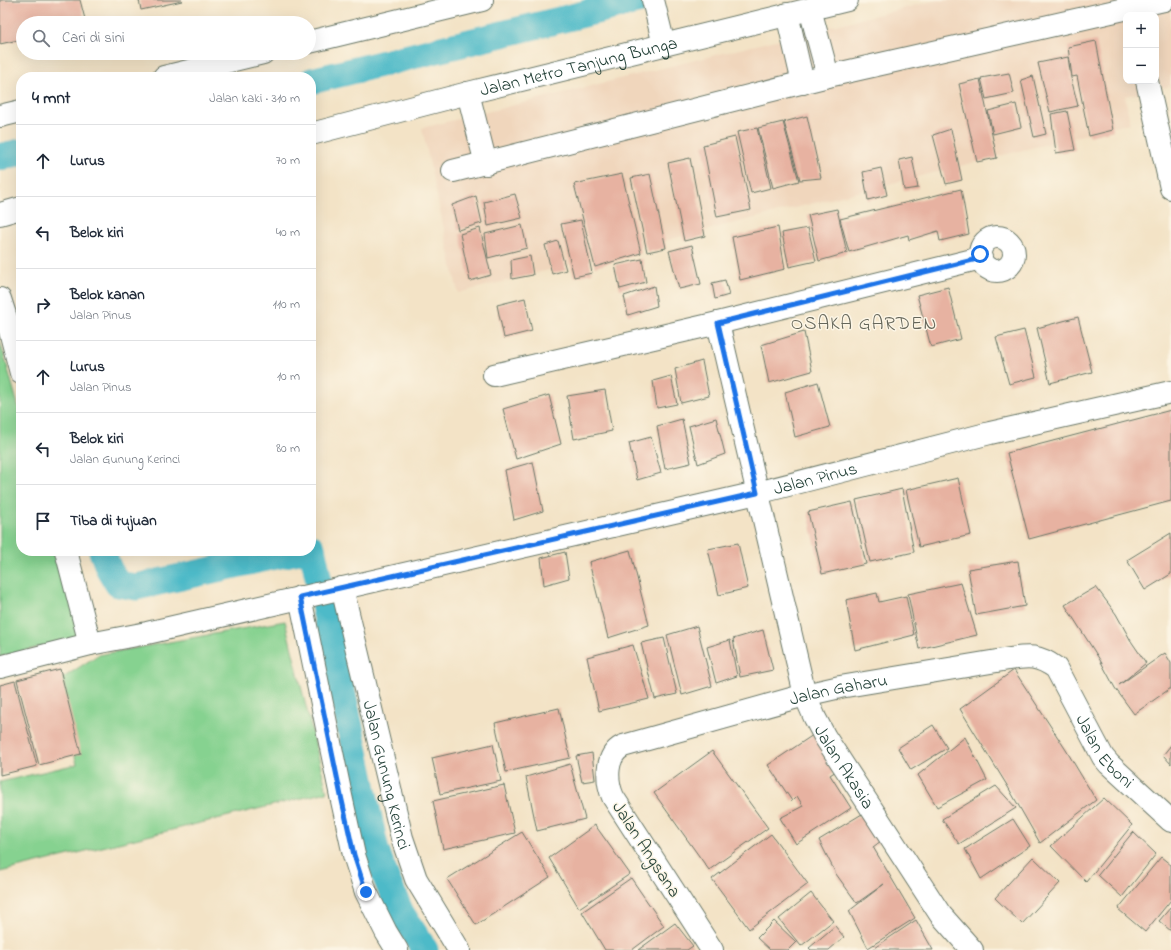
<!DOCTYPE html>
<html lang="id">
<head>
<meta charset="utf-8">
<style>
  body { margin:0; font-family:"Indie Flower",sans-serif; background:#f6f6f7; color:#1f2937 }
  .controls { position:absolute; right:12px; top:12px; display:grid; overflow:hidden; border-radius:8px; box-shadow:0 4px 16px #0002 }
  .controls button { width:36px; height:36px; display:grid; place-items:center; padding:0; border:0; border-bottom:1px solid #e0e1e3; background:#fff; color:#1f2937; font:20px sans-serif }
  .stop { position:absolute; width:12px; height:12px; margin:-9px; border:3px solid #1a73e8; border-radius:50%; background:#fff }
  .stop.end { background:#1a73e8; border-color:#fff; box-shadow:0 1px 4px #0008 }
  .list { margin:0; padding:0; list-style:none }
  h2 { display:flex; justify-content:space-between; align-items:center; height:52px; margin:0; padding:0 16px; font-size:17px }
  h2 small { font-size:13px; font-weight:400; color:#747a83 }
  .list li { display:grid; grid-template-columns:26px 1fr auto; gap:12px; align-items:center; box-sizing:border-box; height:72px; padding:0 16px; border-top:1px solid #e0e1e3 }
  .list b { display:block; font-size:15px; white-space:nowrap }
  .list p { margin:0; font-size:13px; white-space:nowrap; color:#747a83 }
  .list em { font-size:13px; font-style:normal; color:#747a83 }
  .icon { flex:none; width:22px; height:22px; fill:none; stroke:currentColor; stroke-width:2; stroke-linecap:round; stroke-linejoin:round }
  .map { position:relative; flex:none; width:1171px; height:950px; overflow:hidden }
  .search { position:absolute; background:#fff; box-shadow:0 4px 16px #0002; left:16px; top:16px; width:300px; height:44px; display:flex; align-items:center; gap:10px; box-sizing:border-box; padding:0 14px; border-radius:22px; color:#747a83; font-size:15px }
  .panel { position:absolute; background:#fff; box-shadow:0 4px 16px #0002; left:16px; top:72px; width:300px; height:484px; border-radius:16px }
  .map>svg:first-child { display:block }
  .built { fill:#f0d6bc; fill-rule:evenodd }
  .green { fill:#86d290; stroke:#528862 }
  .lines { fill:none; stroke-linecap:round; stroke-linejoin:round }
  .canal { stroke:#4dbac8; stroke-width:27 }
  .building { fill:#e7b2a1 }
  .street-casing { stroke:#697767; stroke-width:24 }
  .secondary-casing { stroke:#697767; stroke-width:24 }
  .street { stroke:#fff; stroke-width:22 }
  .secondary { stroke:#fff; stroke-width:22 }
  .route { stroke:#1a73e8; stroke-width:5 }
  .labels { text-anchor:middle; stroke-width:3; stroke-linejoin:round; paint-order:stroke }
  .street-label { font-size:18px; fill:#1f3d34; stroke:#fcf5e5 }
  .neighbourhood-label { font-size:19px; letter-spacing:1px; fill:#65665a; stroke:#fcf5e5 }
</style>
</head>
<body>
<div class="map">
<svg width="1171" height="950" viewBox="0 0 1171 950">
  <rect width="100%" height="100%" fill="#fcf5e5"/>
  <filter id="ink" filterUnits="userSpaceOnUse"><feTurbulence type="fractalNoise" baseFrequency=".025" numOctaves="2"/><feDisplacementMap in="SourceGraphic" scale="8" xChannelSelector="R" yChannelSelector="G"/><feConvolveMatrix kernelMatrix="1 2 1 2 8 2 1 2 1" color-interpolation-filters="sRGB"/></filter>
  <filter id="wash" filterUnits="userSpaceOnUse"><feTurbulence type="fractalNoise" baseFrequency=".012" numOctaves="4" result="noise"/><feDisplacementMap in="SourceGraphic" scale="16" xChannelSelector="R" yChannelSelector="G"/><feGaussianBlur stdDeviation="0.9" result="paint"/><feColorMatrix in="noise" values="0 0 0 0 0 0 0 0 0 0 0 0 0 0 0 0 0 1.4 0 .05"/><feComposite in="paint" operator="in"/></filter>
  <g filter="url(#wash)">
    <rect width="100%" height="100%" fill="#f3e3c6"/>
    <path class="built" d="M 937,0 L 1171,0 L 1171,86 L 1125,96 L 1130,123 L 458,293 L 422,128 ZM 1126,15 L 1156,15 L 1156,81 L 1126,81 Z"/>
    <path class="green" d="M 0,341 L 21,416 L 21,551 L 59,551 L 83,636 L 0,657 Z
      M 285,621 L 327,792 L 0,872 L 0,782 L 77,764 L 55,683 L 98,655 Z"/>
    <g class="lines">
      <path class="canal" d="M 311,81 L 641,0
        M 0,157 L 21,152
        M 311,549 L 312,548 L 376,851 L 386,878 L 401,913 L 425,950
        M 102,551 L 109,569 L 118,584 L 136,587 L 298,551"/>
    </g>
    <g id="blocks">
      <path class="building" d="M 0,0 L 80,0 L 86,23 L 23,23 L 23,39 L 0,44 Z
        M 139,0 L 182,0 L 182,1 L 141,10 Z
        M 1096,41 L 1113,130 L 1089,136 L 1077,76 L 1072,77 L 1068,47 Z
        M 1068,57 L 1071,78 L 1078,106 L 1050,112 L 1038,63 Z
        M 1009,73 L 1014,93 L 986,99 L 981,78 Z
        M 1033,76 L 1046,134 L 1034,137 L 1021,80 Z
        M 980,79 L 997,158 L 977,162 L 959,84 Z
        M 1016,104 L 1021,127 L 993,134 L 988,111 Z
        M 1067,111 L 1075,150 L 1056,153 L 1051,114 Z
        M 807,116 L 821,178 L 800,180 L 784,122 Z
        M 783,122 L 799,181 L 773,188 L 758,128 Z
        M 757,128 L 771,188 L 751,193 L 737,132 Z
        M 951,129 L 962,180 L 946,184 L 933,135 Z
        M 735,137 L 751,210 L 717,217 L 703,145 Z
        M 912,157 L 918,188 L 904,190 L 899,160 Z
        M 690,158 L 705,236 L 684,241 L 668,163 Z
        M 881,168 L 887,195 L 868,200 L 863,172 Z
        M 622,174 L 641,253 L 595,267 L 574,184 Z
        M 650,174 L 666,248 L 647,252 L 631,178 Z
        M 961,189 L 969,234 L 940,241 L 938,231 L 909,240 L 908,235 L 849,252 L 840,219 Z
        M 515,194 L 522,218 L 488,226 L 484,202 Z
        M 476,196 L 482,223 L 458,230 L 452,205 Z
        M 837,209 L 847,253 L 819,261 L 808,215 Z
        M 581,220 L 592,273 L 574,277 L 561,224 Z
        M 522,225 L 527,248 L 488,258 L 485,234 Z
        M 778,227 L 785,269 L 740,280 L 732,237 Z
        M 480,228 L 491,275 L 470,281 L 460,234 Z
        M 808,228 L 816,261 L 789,267 L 782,233 Z
        M 558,241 L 566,270 L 552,274 L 545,245 Z
        M 692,245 L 701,284 L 679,289 L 669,251 Z
        M 530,256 L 533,275 L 512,279 L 511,260 Z
        M 642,259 L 646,282 L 620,289 L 615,265 Z
        M 725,280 L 729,295 L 715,299 L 712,283 Z
        M 654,286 L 657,306 L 628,315 L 624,296 Z
        M 948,287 L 961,339 L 931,347 L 917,295 Z
        M 525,298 L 532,331 L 504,338 L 497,305 Z
        M 1078,317 L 1092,372 L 1050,383 L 1037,328 Z
        M 1024,330 L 1036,377 L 1009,384 L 996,337 Z
        M 804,332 L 812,371 L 769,383 L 761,345 Z
        M 702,361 L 709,396 L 681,403 L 675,369 Z
        M 671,376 L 677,404 L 657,408 L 653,381 Z
        M 818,382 L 830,427 L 795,437 L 785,392 Z
        M 605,390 L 612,431 L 574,439 L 567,396 Z
        M 549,395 L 561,444 L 516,459 L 503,409 Z
        M 1171,410 L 1171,501 L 1029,539 L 1007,453 Z
        M 716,418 L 725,454 L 698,464 L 689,426 Z
        M 682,419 L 691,463 L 665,469 L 657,426 Z
        M 651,437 L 661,473 L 637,480 L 629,443 Z
        M 533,462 L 543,511 L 514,520 L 505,470 Z
        M 958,478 L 971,535 L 919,547 L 906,490 Z
        M 902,489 L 914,552 L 870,562 L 856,500 Z
        M 852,502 L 866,564 L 822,574 L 808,512 Z
        M 1171,533 L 1171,574 L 1145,590 L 1127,560 Z
        M 738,543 L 748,588 L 719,595 L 708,549 Z
        M 630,550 L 649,625 L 608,638 L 589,562 Z
        M 565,552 L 569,578 L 544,585 L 541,558 Z
        M 1018,561 L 1025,606 L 976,615 L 968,569 Z
        M 961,583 L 977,635 L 919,649 L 908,594 Z
        M 1096,587 L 1116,614 L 1131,641 L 1146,663 L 1119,685 L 1165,653 L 1171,663 L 1171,688 L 1134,714 L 1115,688 L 1100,660 L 1065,605 Z
        M 877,593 L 879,602 L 906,596 L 914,635 L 855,650 L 846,600 Z
        M 697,626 L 712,686 L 682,695 L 667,635 Z
        M 763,630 L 773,670 L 740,677 L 733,639 Z
        M 664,638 L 677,694 L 655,699 L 641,643 Z
        M 730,640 L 737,676 L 716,683 L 707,647 Z
        M 633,645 L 649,699 L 599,711 L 587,657 Z
        M 60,669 L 81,754 L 39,765 L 17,680 Z
        M 1014,670 L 1066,750 L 1096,800 L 1040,843 L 1008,787 L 960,709 Z
        M 15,681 L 37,766 L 0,775 L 0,685 Z
        M 559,708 L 570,758 L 506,772 L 495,723 Z
        M 933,725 L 947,748 L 911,770 L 898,748 Z
        M 816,733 L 839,769 L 830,775 L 851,808 L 796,844 L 780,818 L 803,806 L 797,796 L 792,801 L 768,765 Z
        M 965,737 L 987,780 L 937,807 L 918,775 Z
        M 493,744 L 501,781 L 440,794 L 432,758 Z
        M 1171,745 L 1171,764 L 1163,755 Z
        M 712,751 L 768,828 L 709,870 L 654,793 Z
        M 592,753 L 595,780 L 582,782 L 576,756 Z
        M 570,764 L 585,819 L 537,831 L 526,777 Z
        M 504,785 L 515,833 L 443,849 L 433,801 Z
        M 996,786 L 1016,808 L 959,844 L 942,819 Z
        M 1104,798 L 1132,825 L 1086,882 L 1051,846 Z
        M 862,814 L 885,838 L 873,847 L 915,918 L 868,948 L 849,911 L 884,884 L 857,903 L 836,874 L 819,840 Z
        M 1013,819 L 1030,846 L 981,879 L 965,849 Z
        M 595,825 L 630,874 L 579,908 L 549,858 Z
        M 522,832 L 550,877 L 476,925 L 447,879 Z
        M 1133,832 L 1156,854 L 1122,897 L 1098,875 Z
        M 771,834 L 808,884 L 749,929 L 712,879 Z
        M 1033,857 L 1060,883 L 1022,924 L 995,898 Z
        M 1161,857 L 1171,865 L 1171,900 L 1145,932 L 1118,909 Z
        M 631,878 L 664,926 L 632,950 L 605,950 L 582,912 Z
        M 811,893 L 833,921 L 801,946 L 779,919 Z
        M 1171,907 L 1171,931 L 1159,921 Z
        M 916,920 L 933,950 L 871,950 Z
        M 774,921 L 796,942 L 788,950 L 770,950 L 757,938 Z
        M 675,923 L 693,946 L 687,950 L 638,950 Z
        M 835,926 L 844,937 L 829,950 L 811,950 L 809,948 Z"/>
    </g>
  </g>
  <g filter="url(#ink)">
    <use href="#blocks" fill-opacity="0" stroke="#697767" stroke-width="1"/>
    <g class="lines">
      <defs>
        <g id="street">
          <path d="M 810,9 L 828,76"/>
          <path d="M 787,14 L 803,83"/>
          <path d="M 1147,81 L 1171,188"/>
          <path d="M 468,93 L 486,164"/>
          <path d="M 453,171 L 828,76 L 1164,0"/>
          <circle cx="997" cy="254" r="17"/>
          <path d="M 0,299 L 9,327 L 21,373"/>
          <path d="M 718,323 L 981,258"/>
          <path id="s1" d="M 494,375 L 718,323 L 805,695 L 815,718 L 825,737 L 927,894 L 940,914 L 972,950"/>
          <path id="s2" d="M 66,551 L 90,644 L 147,633 L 757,493 L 990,433 L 1171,392"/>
          <path id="s3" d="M 342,588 L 402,838 L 416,879 L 459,950"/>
          <path d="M 300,597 L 341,796 L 354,855 L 366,892 L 386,932 L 397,950"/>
          <path d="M 0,667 L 90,644"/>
          <path id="s4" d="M 712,950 L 613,797 C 606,781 605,755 623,746 L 805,695 L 840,687 L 1009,659 C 1029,656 1038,655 1056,668 L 1103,757 L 1109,764 L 1171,821"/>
        </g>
        <g id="secondary">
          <path d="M 653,0 L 664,45"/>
          <path d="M 309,42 L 482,0"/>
          <path d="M 164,77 L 263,53"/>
          <path d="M 0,116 L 21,111"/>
          <path id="s5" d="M 311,134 L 468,93 L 847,0"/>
          <path d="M 0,214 L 21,208"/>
        </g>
      </defs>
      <use href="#street" class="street-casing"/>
      <use href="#secondary" class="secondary-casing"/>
      <use href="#street" class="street"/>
      <use href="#secondary" class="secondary"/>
    </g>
  </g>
  <g class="lines" filter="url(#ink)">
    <path class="route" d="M 366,892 L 354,855 L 341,796 L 300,597 L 757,493 L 718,323 L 981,258 L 980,254"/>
  </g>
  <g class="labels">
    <g class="street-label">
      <text dy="6" stroke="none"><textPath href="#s5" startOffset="276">Jalan Metro Tanjung Bunga</textPath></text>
      <text dy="6" stroke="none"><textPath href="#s2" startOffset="840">Jalan Pinus</textPath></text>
      <text dy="6" stroke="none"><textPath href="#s4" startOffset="462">Jalan Gaharu</textPath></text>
      <text dy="6" stroke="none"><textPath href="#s4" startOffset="782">Jalan Eboni</textPath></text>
      <text dy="6" stroke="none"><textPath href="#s1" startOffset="694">Jalan Akasia</textPath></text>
      <text dy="6" stroke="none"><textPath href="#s3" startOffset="192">Jalan Gunung Kerinci</textPath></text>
      <text transform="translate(647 849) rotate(57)" y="6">Jalan Angsana</text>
    </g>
    <g class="neighbourhood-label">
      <text x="864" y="329">OSAKA GARDEN</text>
    </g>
  </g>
</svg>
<div class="controls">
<button>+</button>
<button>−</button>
</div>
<div class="stop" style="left:980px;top:254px"></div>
<div class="stop end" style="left:366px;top:892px"></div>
<div class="search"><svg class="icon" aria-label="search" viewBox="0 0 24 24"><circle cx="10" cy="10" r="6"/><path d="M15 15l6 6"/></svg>Cari di sini</div>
<section class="panel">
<h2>4 mnt<small>Jalan kaki · 310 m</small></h2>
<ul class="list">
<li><svg class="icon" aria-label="ahead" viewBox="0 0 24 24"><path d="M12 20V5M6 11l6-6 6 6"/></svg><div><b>Lurus</b></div><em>70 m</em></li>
<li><svg class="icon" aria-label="left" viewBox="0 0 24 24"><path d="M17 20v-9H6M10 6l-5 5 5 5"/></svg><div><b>Belok kiri</b></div><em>40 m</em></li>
<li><svg class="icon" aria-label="right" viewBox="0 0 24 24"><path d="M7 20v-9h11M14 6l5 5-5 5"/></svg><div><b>Belok kanan</b><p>Jalan Pinus</p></div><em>110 m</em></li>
<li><svg class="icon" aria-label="ahead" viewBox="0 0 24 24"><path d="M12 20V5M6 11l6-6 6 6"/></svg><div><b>Lurus</b><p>Jalan Pinus</p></div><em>10 m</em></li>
<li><svg class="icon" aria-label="left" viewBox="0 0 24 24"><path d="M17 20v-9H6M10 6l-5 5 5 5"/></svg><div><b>Belok kiri</b><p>Jalan Gunung Kerinci</p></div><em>80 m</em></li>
<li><svg class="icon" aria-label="arrive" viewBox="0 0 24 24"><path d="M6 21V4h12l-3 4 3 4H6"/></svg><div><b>Tiba di tujuan</b></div></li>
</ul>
</section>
</div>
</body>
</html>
